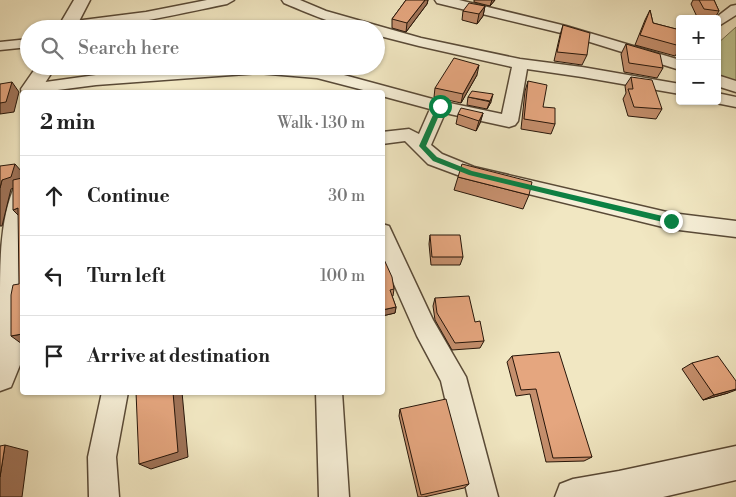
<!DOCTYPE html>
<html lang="en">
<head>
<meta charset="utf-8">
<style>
  body { margin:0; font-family:"Libre Bodoni",serif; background:#f2f2f2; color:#222 }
  .controls { position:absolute; right:15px; top:15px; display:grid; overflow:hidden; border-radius:5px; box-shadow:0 1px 4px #0004 }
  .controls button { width:45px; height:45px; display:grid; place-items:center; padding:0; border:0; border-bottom:1px solid #e0e0e0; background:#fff; color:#222; font:25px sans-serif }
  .stop { position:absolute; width:15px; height:15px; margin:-11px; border:4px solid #0b8043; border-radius:50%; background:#fff }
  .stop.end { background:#0b8043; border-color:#fff; box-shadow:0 1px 5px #0008 }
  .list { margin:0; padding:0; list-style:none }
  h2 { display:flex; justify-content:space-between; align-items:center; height:65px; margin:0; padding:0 20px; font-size:21px }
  h2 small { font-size:16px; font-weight:400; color:#767676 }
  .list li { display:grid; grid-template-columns:32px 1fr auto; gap:15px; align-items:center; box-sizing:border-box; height:80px; padding:0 20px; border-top:1px solid #e0e0e0 }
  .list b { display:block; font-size:19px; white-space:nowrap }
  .list em { font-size:16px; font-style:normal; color:#767676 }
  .icon { flex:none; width:28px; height:28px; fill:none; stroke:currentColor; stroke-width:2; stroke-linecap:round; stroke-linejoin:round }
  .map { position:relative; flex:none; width:736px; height:497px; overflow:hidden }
  .search { position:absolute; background:#fff; box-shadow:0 1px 4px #0004; left:20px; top:20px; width:365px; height:55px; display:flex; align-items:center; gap:12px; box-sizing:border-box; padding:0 18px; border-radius:28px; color:#767676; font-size:19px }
  .panel { position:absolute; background:#fff; box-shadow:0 1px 4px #0004; left:20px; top:90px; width:365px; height:305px; border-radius:5px }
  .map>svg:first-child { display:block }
  .green { fill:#bfc490; stroke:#726c4c }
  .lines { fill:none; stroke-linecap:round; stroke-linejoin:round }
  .minor-casing { stroke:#594a37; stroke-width:3 }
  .tertiary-casing { stroke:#594a37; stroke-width:3 }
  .minor { fill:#f6efd7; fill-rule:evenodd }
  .tertiary { fill:#f6efd7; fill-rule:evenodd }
  .wall { fill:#c58f6d; stroke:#261509 }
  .shaded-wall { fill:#a07459; stroke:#261509 }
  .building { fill:#e5a67f; stroke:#261509 }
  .route { fill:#0b8043 }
</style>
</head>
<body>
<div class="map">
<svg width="736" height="497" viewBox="0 0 736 497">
  <rect width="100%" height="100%" fill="#f1e7c2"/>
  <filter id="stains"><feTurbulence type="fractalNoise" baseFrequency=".004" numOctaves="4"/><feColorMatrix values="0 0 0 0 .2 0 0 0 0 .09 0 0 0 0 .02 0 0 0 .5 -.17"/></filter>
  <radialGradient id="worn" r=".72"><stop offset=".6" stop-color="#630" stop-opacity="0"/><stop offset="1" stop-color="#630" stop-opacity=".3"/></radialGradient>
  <path class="green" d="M 736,27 L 736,81 L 717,74 L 717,44 Z"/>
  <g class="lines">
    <defs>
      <path id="minor" d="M 207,0 L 234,0 L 227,4 C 173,15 117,29 62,29 L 60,26 L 62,23 L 67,22 L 146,12 Z
        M 282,0 L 300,0 L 326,11 L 421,38 L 520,59 L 582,67 L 680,84 L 680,94 L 582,77 L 527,69 L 518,121 L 515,125 L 509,127 L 445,113 L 431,145 L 442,154 L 474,167 L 671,213 L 736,221 L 736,237 L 671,229 L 471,180 L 428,164 L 405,141 L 382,144 L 382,132 L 409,129 L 419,134 L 430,109 L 382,96 L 382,92 L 371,92 L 317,78 L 258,73 L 96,85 L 42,92 L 25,92 L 23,89 L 25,85 L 31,84 L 96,75 L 218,66 L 294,66 L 318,68 L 440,101 L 502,114 L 512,67 L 419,46 L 376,35 L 376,29 C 343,29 315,16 284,3 Z
        M 435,0 L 459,0 L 566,26 L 680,60 L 680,70 L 561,33 L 437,3 Z
        M 736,5 L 736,15 L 717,27 L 717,19 L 714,19 L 731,6 Z
        M 29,39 L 29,47 L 0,50 L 0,42 Z
        M 717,75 L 736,81 L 736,92 L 717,86 Z
        M 717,93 L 736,97 L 736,107 L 711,102 L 717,101 Z
        M 382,224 L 389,226 L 433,320 L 466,377 L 498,497 L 468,497 L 441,381 L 417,336 L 382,257 Z
        M 102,392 L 128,392 L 116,457 L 119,497 L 89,497 L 88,457 Z
        M 316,392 L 342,392 L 349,497 L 319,497 Z"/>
      <path id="tertiary" d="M 74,0 L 90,0 L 75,29 L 57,29 Z
        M 37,66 L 56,66 L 41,89 L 41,92 L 22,92 L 22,94 L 21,89 Z
        M 22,188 L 22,360 L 11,387 L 0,391 C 0,361 0,330 0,300 C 0,265 0,222 13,190 Z
        M 736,446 L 736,480 L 663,497 L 555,497 L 560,484 L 573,479 L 619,471 Z"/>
    </defs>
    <use href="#minor" class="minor-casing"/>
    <use href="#tertiary" class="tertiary-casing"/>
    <use href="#minor" class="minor"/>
    <use href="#tertiary" class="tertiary"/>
  </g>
  <path class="wall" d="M 406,0 L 428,0 L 427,4 L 406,32 L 392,28 L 392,19 Z
    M 474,0 L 495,0 L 490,6 L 474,2 Z
    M 693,0 L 714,0 L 719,11 L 714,19 L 698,19 L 691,4 Z
    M 485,6 L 483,16 L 477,24 L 462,20 L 463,11 Z
    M 650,10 L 653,23 L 680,30 L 680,49 L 675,56 L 635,45 L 645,20 Z
    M 563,25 L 587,55 L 582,65 L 554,61 L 560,35 Z
    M 626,44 L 663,68 L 657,78 L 624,72 L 621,54 Z
    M 477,75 L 461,103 L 434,97 L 435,88 Z
    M 631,77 L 662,109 L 656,119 L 628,116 L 623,99 L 626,93 L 625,86 Z
    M 528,81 L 543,107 L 555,124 L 551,134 L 521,129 L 525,91 Z
    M 468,97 L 491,102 L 487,109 L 467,105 Z
    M 483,113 L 480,123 L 476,131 L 456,124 L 458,114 Z
    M 458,177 L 529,195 L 523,209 L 454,190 Z
    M 430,235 L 463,257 L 460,265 L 431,265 L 429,244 Z
    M 382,255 L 394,289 L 393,296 L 392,296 L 396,307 L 395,313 L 382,316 Z
    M 435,298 L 475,322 L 484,341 L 480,348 L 452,350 L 435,320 L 433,306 Z
    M 512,356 L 592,457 L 584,461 L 546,462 L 530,394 L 516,396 L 507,362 Z
    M 692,363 L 728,393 L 703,400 L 682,369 Z
    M 400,409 L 469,484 L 464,488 L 424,497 L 418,497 L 399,416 Z"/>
  <path class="shaded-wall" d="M 425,0 L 428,0 L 427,4 L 406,32 L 407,23 Z
    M 492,0 L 495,0 L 490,6 Z
    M 485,6 L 483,16 L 477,24 L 479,14 Z
    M 479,65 L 477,75 L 461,103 L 463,94 Z
    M 12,82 L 19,92 L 14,112 L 0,114 L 0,103 Z
    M 493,94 L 491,102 L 487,109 L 490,101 Z
    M 483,113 L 480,123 L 476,131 L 479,121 Z
    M 15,164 L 22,172 L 22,178 L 20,186 L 11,189 L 2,226 L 0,226 L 0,188 L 2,180 Z
    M 18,208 L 22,219 L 13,210 Z
    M 396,307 L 395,313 L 382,316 L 382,310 Z
    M 22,334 L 22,344 L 11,336 Z
    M 736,389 L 736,390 L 728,393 L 703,400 L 714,395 Z
    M 173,392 L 182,392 L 188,457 L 151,469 L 139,464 Z
    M 5,445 L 28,451 L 22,497 L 0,497 L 0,477 Z"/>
  <path class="building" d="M 406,0 L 425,0 L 407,23 L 392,19 Z
    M 699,0 L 714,0 L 719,11 L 704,9 Z
    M 469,3 L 485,6 L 479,14 L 463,11 Z
    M 650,10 L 653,23 L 680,30 L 680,46 L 640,35 Z
    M 563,25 L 590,33 L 587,55 L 557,52 Z
    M 626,44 L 660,54 L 663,68 L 629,63 Z
    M 454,58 L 479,65 L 463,94 L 435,88 Z
    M 631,77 L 652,80 L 662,109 L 634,107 L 628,89 L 633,89 Z
    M 528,81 L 547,85 L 543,107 L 555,108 L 555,124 L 524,119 Z
    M 12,82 L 6,102 L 0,103 L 0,84 Z
    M 472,91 L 493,94 L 490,101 L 468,97 Z
    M 461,108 L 483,113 L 479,121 L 458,114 Z
    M 15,164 L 11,177 L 2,180 L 0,188 L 0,166 Z
    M 462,164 L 532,182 L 529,195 L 458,177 Z
    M 22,178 L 22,334 L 11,336 L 11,295 L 13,285 L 19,284 L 18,208 L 13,210 L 13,180 Z
    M 430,235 L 460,235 L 463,257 L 432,257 Z
    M 382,255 L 392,277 L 394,289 L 390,290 L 396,307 L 382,310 Z
    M 469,296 L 475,322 L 480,321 L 484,341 L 455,343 L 437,313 L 435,298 Z
    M 559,352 L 592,457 L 553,458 L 536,389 L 521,390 L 512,356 Z
    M 718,356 L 736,381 L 736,389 L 714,395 L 692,363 Z
    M 136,392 L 173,392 L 178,452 L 139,464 Z
    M 446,399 L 469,484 L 421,495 L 400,409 Z
    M 5,445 L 0,477 L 0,446 Z"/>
  <path class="route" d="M 440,104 L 443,106 L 426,146 L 437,157 L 472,171 L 671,218 L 675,221 L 671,224 L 469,175 L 433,161 L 419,146 L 437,106 Z"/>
  <rect width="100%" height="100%" filter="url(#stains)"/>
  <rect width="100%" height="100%" fill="url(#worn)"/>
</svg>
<div class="controls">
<button>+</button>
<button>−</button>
</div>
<div class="stop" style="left:440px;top:106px"></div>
<div class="stop end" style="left:671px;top:221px"></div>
<div class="search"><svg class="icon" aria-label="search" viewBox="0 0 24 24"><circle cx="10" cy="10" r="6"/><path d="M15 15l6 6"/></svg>Search here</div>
<section class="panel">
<h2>2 min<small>Walk · 130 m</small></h2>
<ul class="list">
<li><svg class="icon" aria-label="ahead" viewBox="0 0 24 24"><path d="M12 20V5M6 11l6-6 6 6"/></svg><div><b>Continue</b></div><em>30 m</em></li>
<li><svg class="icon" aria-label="left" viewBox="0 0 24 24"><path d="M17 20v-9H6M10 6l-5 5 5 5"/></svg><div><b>Turn left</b></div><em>100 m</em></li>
<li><svg class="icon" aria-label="arrive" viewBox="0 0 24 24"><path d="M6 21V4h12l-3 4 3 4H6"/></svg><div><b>Arrive at destination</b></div></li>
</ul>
</section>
</div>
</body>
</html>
